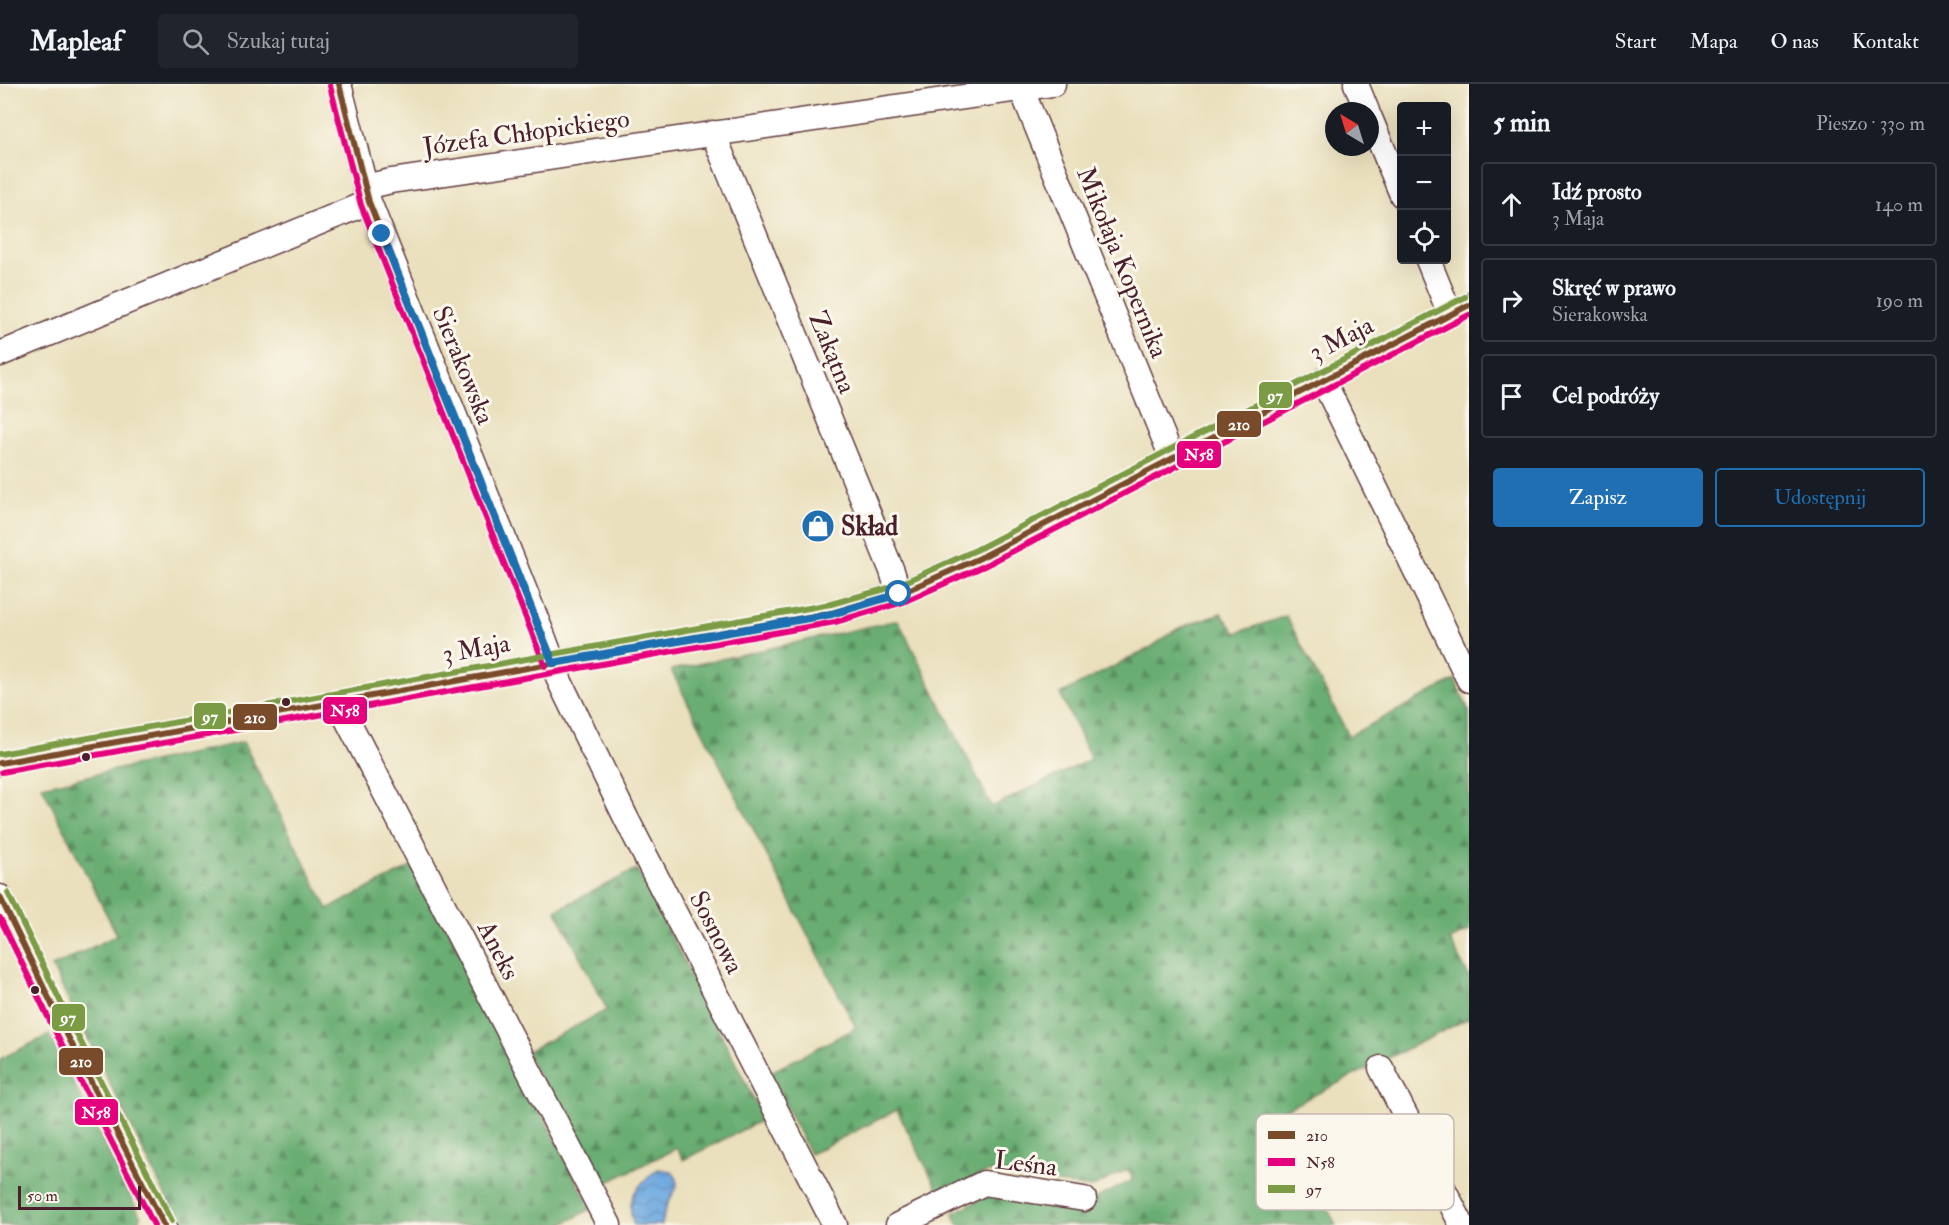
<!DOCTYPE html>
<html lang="pl">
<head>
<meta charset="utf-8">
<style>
  body { margin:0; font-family:"IM FELL Double Pica",serif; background:#20242c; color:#f1f3f6 }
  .controls { position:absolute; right:18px; top:18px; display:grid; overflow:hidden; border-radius:6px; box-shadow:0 6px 24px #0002 }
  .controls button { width:54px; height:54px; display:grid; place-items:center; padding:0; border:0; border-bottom:2px solid #363941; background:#171b24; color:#f1f3f6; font:30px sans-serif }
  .compass { position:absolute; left:1325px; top:18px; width:54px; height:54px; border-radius:50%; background:#171b24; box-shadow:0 6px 24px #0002; rotate:322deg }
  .scale { position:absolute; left:18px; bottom:15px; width:123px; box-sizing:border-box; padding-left:6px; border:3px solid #4a1f2b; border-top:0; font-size:16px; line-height:21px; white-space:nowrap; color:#4a1f2b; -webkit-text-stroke:4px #fbf7ec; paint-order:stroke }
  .stop { position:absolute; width:18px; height:18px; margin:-14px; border:4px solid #1f6fb2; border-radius:50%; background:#fff }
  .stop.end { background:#1f6fb2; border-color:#fff; box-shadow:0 2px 6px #0008 }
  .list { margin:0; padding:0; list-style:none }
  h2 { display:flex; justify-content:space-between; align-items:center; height:78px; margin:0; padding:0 24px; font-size:26px }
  h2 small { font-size:20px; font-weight:400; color:#9ea1a6 }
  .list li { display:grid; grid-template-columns:39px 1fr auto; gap:18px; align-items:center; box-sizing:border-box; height:84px; margin:0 12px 12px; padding:0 12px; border:2px solid #363941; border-radius:6px }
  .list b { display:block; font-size:22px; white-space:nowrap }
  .list p { margin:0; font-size:20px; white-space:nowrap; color:#9ea1a6 }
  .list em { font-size:20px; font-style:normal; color:#9ea1a6 }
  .actions { display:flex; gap:12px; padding:18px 24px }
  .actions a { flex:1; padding:14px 0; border:2px solid #1f6fb2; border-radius:6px; text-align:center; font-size:21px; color:#1f6fb2 }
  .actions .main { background:#1f6fb2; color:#fff }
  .icon { flex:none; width:33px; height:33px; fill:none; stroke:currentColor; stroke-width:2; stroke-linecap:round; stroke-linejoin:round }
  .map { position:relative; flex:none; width:1469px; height:1141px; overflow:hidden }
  header { display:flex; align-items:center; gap:36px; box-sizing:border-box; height:84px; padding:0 30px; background:#171b24; border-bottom:2px solid #363941 }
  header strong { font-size:28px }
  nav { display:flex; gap:33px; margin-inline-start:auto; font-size:21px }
  .search { width:420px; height:54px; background:#20242c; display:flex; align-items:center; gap:15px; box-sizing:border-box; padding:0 21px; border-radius:6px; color:#9ea1a6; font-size:22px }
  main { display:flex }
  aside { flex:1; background:#171b24 }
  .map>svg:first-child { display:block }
  .forest { fill:url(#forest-firs); stroke:#5a664e; stroke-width:1.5 }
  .water { fill:url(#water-waves); stroke:#5e6486; stroke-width:1.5 }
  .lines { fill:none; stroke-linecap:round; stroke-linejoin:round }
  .minor-casing { stroke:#623c41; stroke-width:27 }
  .minor { stroke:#fff; stroke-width:24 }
  .bus-1-casing { stroke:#fbf7ec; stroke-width:10 }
  .bus-2-casing { stroke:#fbf7ec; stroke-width:10 }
  .bus-3-casing { stroke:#fbf7ec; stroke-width:10 }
  .bus-1 { stroke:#7a4b2a; stroke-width:6 }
  .bus-2 { stroke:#e5007d; stroke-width:6 }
  .bus-3 { stroke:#7c9b45; stroke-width:6 }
  .route { stroke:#1f6fb2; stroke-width:8 }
  .bus-dot { fill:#4a1f2b; stroke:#fbf7ec; stroke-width:2 }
  .labels { text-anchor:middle; stroke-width:6; stroke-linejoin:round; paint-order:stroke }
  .street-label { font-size:26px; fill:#4a1f2b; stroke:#fbf7ec }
  .poi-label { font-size:26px; font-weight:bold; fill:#4a1f2b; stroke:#fbf7ec; text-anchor:start }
  .key { fill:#fbf7ec; stroke:#c6b6b2; stroke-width:1.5 }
  .key-label { font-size:16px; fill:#4a1f2b }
  .line-badge { stroke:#fbf7ec; stroke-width:2 }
  .badge-label { font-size:16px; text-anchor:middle; font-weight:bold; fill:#fff }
</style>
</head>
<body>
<header>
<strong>Mapleaf</strong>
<div class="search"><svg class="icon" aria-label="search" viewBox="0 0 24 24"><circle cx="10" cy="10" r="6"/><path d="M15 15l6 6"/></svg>Szukaj tutaj</div>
<nav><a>Start</a><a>Mapa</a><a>O nas</a><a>Kontakt</a></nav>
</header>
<main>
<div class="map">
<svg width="1469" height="1141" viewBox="0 0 1469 1141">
  <defs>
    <pattern id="forest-firs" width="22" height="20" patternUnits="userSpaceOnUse" patternTransform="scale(1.5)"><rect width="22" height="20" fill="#69ad72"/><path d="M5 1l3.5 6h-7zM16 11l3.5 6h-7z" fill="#588c5e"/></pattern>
    <pattern id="water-waves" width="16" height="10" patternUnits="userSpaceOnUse" patternTransform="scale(1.5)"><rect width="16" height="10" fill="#71aae1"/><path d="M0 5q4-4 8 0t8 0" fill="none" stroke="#5f8ab7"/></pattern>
  </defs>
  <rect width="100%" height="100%" fill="#fbf7ec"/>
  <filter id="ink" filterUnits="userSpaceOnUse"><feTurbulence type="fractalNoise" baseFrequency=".0167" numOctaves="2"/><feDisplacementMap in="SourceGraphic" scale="12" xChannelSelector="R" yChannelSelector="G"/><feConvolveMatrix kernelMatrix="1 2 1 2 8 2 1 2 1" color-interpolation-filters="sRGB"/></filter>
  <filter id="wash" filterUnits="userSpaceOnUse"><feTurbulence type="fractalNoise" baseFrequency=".008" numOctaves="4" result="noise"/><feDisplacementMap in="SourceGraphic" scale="24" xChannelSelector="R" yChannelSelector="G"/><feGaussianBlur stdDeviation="1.35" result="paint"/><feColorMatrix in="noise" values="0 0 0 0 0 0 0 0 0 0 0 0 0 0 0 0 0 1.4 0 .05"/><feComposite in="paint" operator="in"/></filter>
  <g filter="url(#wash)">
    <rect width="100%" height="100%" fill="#eae0bd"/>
    <path class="forest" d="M 1221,529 L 1236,549 L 1286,532 L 1349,652 L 1455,596 L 1469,627 L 1469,847 L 1450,856 L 1469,893 L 1469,934 L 1278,1029 L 1336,1141 L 959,1141 L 953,1129 L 991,1110 L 1077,1124 L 1133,1096 L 1128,1085 L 1091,1104 L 988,1088 L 939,1108 L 897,1026 L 810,1070 L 769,989 L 856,944 L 671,586 L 898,536 L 992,723 L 1091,675 L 1060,610 L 1150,564 L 1177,545 Z
      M 243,658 L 328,825 L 415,781 L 591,1125 L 561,1141 L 180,1141 L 52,883 L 117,851 L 42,702 Z
      M 637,785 L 764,1035 L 683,1076 L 677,1064 L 596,1104 L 526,968 L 607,926 L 556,826 Z
      M 49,951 L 141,1133 L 138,1141 L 0,1141 L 0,975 Z"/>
    <path class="water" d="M 658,1085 L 671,1087 L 676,1093 L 677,1102 L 665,1125 L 662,1141 L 634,1141 C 624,1114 638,1101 658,1085 Z"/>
  </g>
  <g filter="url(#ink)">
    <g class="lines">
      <defs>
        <path id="minor" d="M 339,0 L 369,118 L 543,552 L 560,598 L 626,734 L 835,1141
          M 1356,0 L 1367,27
          M 1021,4 L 1172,374
          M 1370,34 L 1402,111
          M 713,49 L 892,487 L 899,510
          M 365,103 L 391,97 L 1053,0
          M 1428,176 L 1450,230
          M 0,270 L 369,118
          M 1323,296 L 1469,596
          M 338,618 L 609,1141
          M 0,679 L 833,529 L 899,510 L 980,474 L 1469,221
          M 0,813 L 57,931 L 164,1141
          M 1381,984 L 1462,1141
          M 898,1141 L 984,1099 L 1084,1115"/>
      </defs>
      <use href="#minor" class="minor-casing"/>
      <use href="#minor" class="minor"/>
      <defs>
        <path id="bus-1" d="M 339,0 L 369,118 L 553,579
          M 0,679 L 833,529 L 899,510 L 980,474 L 1469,221
          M 0,813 L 57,931 L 164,1141"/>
        <path id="bus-2" d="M 330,2 L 361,121 L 545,582
          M 2,688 L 835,538 L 903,518 L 984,482 L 1469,231
          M 0,834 L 49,935 L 154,1141"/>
        <path id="bus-3" d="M 0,670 L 831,520 L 896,502 L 976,466 L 1465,213
          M 8,809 L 65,927 L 172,1137"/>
      </defs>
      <use href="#bus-1" class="bus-1-casing"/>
      <use href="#bus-2" class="bus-2-casing"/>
      <use href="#bus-3" class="bus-3-casing"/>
      <use href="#bus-1" class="bus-1"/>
      <use href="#bus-2" class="bus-2"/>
      <use href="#bus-3" class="bus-3"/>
    </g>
  </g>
  <g class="lines" filter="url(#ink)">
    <path class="route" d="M 382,150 L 553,579 L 832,530 L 899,510"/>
  </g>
  <defs>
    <symbol id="shop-disc" viewBox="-11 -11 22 22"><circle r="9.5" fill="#1f6fb2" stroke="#fbf7ec"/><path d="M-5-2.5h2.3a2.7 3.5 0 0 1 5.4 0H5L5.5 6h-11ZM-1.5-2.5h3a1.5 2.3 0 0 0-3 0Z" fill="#fff"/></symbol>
  </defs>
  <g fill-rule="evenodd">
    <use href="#shop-disc" x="799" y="423" width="38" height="38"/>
  </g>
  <g class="bus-dot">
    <circle cx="286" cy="618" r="5"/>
    <circle cx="86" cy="673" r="5"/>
    <circle cx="35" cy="906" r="5"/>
  </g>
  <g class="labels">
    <g class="street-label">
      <text transform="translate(526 48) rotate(-8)" y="9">Józefa Chłopickiego</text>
      <text transform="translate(1123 178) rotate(68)" y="9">Mikołaja Kopernika</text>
      <text transform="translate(1341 254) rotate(-27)" y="9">3 Maja</text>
      <text transform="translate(833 268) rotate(68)" y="9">Zakątna</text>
      <text transform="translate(464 281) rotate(68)" y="9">Sierakowska</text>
      <text transform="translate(476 564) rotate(-10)" y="9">3 Maja</text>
      <text transform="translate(717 848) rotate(63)" y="9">Sosnowa</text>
      <text transform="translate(499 866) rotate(63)" y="9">Aneks</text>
      <text transform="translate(1026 1079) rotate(7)" y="9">Leśna</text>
    </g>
    <g class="poi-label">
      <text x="841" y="451">Skład</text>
    </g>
  </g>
  <rect x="1256" y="1030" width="198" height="96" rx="9" class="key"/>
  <rect x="1268" y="1047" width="27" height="8" fill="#7a4b2a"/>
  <rect x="1268" y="1074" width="27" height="8" fill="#e5007d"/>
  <rect x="1268" y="1101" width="27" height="8" fill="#7c9b45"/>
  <g class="key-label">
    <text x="1306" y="1057">210</text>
    <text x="1306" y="1084">N58</text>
    <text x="1306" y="1111">97</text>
  </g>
  <g class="line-badge">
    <rect x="1258" y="297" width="35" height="28" rx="6" fill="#7c9b45"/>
    <rect x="1216" y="326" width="46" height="28" rx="6" fill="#7a4b2a"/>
    <rect x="1176" y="356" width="46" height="29" rx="6" fill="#e5007d"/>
    <rect x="322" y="612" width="46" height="29" rx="6" fill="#e5007d"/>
    <rect x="193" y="618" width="34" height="28" rx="6" fill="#7c9b45"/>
    <rect x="232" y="619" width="46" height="28" rx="6" fill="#7a4b2a"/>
    <rect x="51" y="919" width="35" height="29" rx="6" fill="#7c9b45"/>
    <rect x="58" y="963" width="46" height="29" rx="6" fill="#7a4b2a"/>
    <rect x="74" y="1014" width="45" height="28" rx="6" fill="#e5007d"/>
  </g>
  <g class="badge-label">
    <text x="1275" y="317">97</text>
    <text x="1239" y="346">210</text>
    <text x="1199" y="376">N58</text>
    <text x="345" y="632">N58</text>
    <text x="210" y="638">97</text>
    <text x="255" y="639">210</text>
    <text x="68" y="939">97</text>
    <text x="81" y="983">210</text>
    <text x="96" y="1034">N58</text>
  </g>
</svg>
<div class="controls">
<button>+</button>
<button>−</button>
<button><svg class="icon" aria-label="locate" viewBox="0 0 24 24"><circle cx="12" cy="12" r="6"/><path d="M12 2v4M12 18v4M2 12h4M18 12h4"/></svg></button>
</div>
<svg class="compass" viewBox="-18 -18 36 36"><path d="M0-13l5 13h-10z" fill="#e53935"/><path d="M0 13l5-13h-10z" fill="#9ea1a6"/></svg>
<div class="scale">50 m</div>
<div class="stop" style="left:899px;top:510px"></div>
<div class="stop end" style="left:382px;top:150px"></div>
</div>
<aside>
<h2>5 min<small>Pieszo · 330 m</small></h2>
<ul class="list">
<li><svg class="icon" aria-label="ahead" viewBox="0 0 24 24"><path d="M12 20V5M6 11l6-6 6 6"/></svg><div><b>Idź prosto</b><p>3 Maja</p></div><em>140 m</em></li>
<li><svg class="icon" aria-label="right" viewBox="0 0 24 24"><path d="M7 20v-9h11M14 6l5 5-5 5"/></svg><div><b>Skręć w prawo</b><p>Sierakowska</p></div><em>190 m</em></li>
<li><svg class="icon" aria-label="arrive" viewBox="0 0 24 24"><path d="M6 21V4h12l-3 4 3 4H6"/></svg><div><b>Cel podróży</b></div></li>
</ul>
<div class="actions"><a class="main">Zapisz</a><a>Udostępnij</a></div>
</aside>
</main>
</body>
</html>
